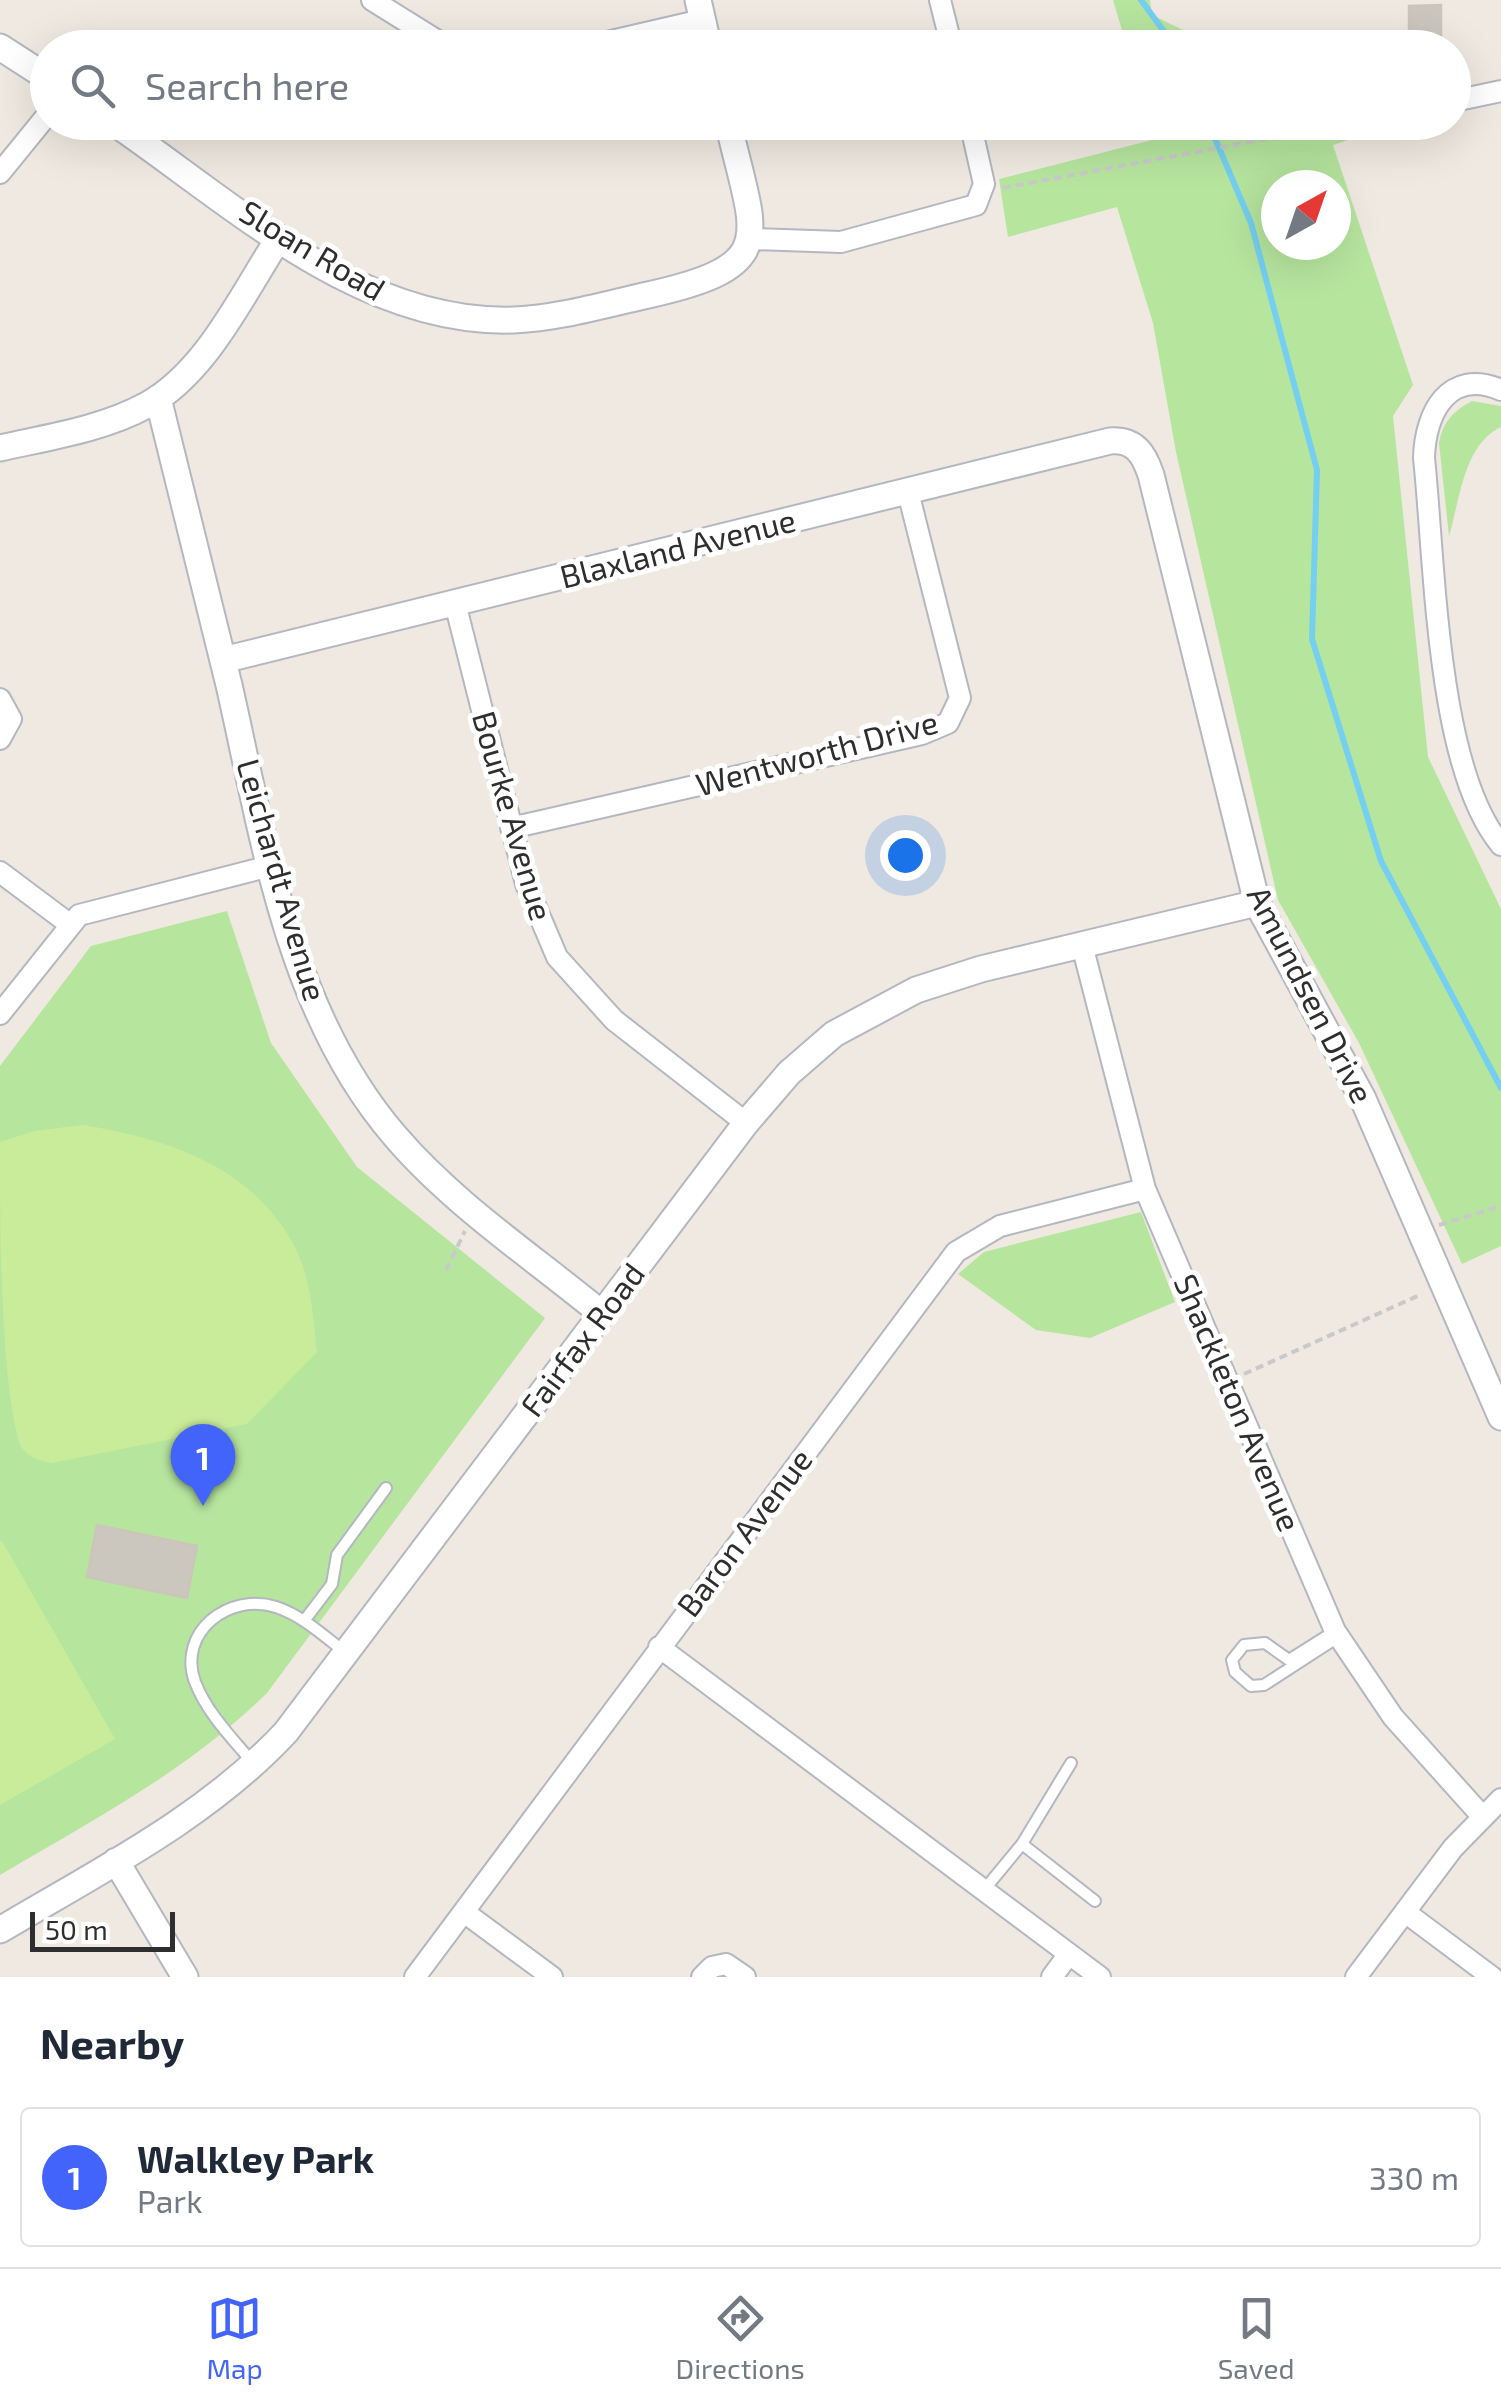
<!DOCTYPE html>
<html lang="en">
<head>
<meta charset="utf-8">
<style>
  body { margin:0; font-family:"Exo 2",sans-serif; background:#f2f2f3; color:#1f2937 }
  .compass { position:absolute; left:1261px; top:170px; width:90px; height:90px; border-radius:50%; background:#fff; box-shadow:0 10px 40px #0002; rotate:40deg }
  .scale { position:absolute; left:30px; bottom:25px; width:145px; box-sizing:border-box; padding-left:10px; border:5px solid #2e2e2e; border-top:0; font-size:28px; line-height:35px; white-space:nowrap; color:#2e2e2e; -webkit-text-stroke:8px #fff; paint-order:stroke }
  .you { position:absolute; left:905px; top:855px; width:35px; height:35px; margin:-25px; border:8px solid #fff; border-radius:50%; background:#1a73e8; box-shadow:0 0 0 15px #1a73e833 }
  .badge { display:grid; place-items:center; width:65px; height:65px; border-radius:50%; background:#4264fb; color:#fff; font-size:32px; font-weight:700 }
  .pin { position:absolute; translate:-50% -82px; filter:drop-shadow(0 2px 5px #0008) }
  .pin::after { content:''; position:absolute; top:52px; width:35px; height:30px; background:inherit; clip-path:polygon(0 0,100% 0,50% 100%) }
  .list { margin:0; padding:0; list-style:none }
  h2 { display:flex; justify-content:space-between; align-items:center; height:130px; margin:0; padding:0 40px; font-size:42px }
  h2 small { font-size:32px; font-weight:400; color:#747a83 }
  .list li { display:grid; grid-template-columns:65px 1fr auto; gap:30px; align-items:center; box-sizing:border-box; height:140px; margin:0 20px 20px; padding:0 20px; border:2px solid #e0e1e3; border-radius:10px }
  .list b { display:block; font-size:38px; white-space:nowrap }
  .list p { margin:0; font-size:32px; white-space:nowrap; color:#747a83 }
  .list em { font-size:32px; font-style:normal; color:#747a83 }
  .icon { flex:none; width:55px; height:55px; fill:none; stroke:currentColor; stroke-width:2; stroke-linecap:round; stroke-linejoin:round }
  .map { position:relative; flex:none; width:1501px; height:1977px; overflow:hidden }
  .search { position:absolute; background:#fff; box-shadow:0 10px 40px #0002; left:30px; right:30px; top:30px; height:110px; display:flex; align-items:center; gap:25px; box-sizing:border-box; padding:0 35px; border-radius:55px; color:#747a83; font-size:38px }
  .sheet { height:290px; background:#fff }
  nav { display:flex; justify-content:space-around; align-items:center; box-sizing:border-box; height:140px; border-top:2px solid #e0e1e3; background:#fff; font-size:28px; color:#747a83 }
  nav a { display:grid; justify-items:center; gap:5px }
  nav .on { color:#4264fb }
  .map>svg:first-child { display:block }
  .green { fill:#b6e59e; fill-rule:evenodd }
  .pitch { fill:#c9ec9a }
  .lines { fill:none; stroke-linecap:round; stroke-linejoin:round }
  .stream { stroke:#75cff0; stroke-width:6 }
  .building { fill:#cbc7bf; stroke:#cbc5ba; stroke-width:2.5 }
  .service-casing { stroke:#b4b7c1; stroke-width:14 }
  .minor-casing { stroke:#b4b7c1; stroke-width:24 }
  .tertiary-casing { stroke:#b4b7c1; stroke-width:29 }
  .path { stroke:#c9c9c9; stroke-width:4; stroke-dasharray:8 5; stroke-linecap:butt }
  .service { stroke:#fff; stroke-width:10 }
  .minor { stroke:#fff; stroke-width:20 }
  .tertiary { stroke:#fff; stroke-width:25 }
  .labels { text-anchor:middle; stroke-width:10; stroke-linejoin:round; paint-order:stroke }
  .street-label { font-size:32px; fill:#2e2e2e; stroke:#fff }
</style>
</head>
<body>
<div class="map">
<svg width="1501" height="1977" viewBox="0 0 1501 1977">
  <rect width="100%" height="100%" fill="#efe9e1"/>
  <path class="green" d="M 1113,0 L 1150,0 L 1152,15 L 1218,47 L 1127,47 Z
    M 1147,123 L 1348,123 L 1356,137 L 1333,145 L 1413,385 L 1393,416 L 1428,757 L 1501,909 L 1501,1246 L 1462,1264 L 1359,1043 L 1278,900 L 1176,452 L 1153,323 L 1117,207 L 1008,237 L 999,179 L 1152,140 ZM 1336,185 L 1336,245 L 1276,245 L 1276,185 Z
    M 1472,401 L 1501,406 L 1501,427 C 1464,444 1460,499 1449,536 L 1439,443 C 1443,422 1453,411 1472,401 Z
    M 227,911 L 271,1043 L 357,1167 L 545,1318 L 267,1693 C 189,1770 93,1820 0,1875 L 0,1066 L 91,946 Z
    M 1141,1212 L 1175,1302 L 1090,1338 L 1036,1330 L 958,1274 L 984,1252 Z"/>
  <path class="pitch" d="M 83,1125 C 170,1139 258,1168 298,1254 C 312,1284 313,1320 317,1352 L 247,1424 L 52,1463 C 39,1461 27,1457 20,1445 C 0,1381 0,1218 0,1142 L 34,1131 Z
    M 2,1541 L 115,1739 L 0,1805 L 0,1542 Z"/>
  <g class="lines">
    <path class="stream" d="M 1141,0 L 1176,48
      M 1208,122 L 1251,223 L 1317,470 L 1312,639 L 1381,861 L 1501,1088"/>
  </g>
  <path class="building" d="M 1441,5 L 1441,46 L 1409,46 L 1409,6 Z
    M 97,1525 L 197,1546 L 187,1598 L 87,1577 Z"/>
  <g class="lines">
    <defs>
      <path id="service" d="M 304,1621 L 332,1584 L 337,1555 L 386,1488
        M 1335,1631 L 1289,1660 L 1265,1643 L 1244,1645 L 1232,1660 L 1235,1672 L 1251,1686 L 1264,1685 L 1338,1637
        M 253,1763 C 232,1738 207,1713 195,1682 C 177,1632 229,1592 276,1607 C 303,1616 324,1636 346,1653
        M 1022,1844 L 1095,1901
        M 984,1890 L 1022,1844 L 1071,1763"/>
      <path id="minor" d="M 372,0 L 449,48
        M 940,0 L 952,48
        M 581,48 L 702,20
        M 1454,101 L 1501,91
        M 0,173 L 48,114
        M 751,239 L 841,242 L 976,205 L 984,184 L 970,122
        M 1501,390 C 1448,367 1425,414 1424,458 C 1435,561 1436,767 1501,845
        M 455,603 L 526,884 L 557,957 L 614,1020 L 746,1123
        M 0,699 L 11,719 L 0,739
        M 511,828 L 922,734 L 948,723 L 960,698 L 908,492
        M 0,872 L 68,923
        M 1082,945 L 1145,1189 L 1335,1631 L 1393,1717 L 1481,1815
        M 0,1014 L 79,915 L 270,866
        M 659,1647 L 1100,1977
        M 464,1912 L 552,1977
        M 1405,1912 L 1492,1977
        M 415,1977 L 956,1252 L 1000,1226 L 1145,1189
        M 702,1977 L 712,1967 L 726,1964 L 745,1977
        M 1052,1977 L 1069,1954
        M 1356,1977 L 1453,1848 L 1501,1799"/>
      <path id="tertiary" d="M 698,0 L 709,48
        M 0,47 L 48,78
        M 113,122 C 233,204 360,325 514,320 C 560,318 603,305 648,295 C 783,265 754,237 728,122
        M 158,398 C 181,494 206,589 229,685 C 264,839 288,1012 395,1136 C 453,1204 533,1257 602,1314
        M 0,448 C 49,437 103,429 147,405 C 207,372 243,293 279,238
        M 223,660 L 1110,441 C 1135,439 1144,454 1151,475 L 1257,903 L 1363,1099 L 1501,1417
        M 116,1861 L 185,1977
        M 0,1930 C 99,1871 207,1817 286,1732 L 746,1123 L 789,1073 L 834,1034 L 916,990 L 981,969 L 1257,903"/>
    </defs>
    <use href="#service" class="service-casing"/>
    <use href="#minor" class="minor-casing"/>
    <use href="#tertiary" class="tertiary-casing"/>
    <path class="path" d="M 1003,188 L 1356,122
      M 1439,1225 L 1501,1206
      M 446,1270 L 465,1231
      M 1244,1374 L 1422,1294"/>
    <use href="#service" class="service"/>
    <use href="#minor" class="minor"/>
    <use href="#tertiary" class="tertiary"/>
  </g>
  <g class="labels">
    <g class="street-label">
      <text transform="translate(312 251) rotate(31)" y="11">Sloan Road</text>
      <text transform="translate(678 549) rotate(-14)" y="11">Blaxland Avenue</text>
      <text transform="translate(817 754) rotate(-15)" y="11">Wentworth Drive</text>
      <text transform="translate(512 816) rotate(74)" y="11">Bourke Avenue</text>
      <text transform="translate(281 880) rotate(74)" y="11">Leichardt Avenue</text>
      <text transform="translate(1310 995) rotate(63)" y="11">Amundsen Drive</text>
      <text transform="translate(583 1340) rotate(-53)" y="11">Fairfax Road</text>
      <text transform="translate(1237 1403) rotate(67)" y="11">Shackleton Avenue</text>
      <text transform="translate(745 1533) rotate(-53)" y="11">Baron Avenue</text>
    </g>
  </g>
</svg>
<svg class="compass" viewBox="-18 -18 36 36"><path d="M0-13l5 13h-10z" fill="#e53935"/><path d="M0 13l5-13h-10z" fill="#747a83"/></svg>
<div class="scale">50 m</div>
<div class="you"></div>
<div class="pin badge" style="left:203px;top:1506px">1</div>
<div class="search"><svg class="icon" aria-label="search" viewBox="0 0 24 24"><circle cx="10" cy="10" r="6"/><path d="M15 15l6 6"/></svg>Search here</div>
</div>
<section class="sheet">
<h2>Nearby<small></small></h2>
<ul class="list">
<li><span class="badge">1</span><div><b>Walkley Park</b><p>Park</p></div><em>330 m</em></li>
</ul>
</section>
<nav>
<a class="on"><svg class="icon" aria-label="map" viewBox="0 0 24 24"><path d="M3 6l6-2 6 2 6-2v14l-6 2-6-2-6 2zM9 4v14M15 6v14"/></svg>Map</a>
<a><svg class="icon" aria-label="directions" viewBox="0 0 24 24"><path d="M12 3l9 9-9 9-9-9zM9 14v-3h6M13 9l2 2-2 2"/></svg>Directions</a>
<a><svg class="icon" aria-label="saved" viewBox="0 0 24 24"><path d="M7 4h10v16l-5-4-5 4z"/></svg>Saved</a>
</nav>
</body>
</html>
